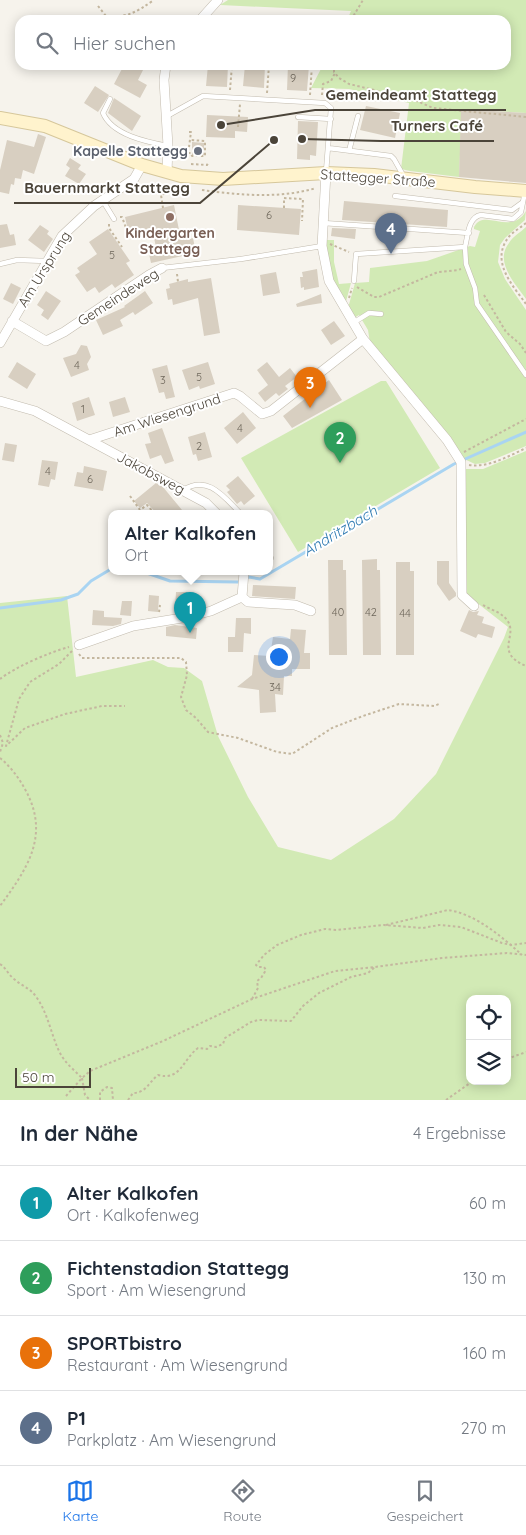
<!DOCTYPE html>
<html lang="de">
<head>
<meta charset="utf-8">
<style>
  body { margin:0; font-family:Quicksand,sans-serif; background:#f6f6f7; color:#1f2937 }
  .controls { position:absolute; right:15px; bottom:15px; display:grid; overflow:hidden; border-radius:10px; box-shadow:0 2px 12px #0003 }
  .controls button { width:45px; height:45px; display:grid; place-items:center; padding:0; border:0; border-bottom:1px solid #e0e1e3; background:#fff; color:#1f2937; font:25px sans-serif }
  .scale { position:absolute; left:15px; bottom:12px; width:76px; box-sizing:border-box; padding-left:5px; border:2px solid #4b4439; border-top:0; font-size:14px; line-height:18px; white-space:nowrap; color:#4b4439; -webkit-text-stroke:4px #fff; paint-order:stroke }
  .you { position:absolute; left:278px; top:656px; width:18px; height:18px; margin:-12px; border:4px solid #fff; border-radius:50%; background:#1a73e8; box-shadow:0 0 0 8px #1a73e833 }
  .badge { display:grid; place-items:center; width:32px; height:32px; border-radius:50%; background:#1a73e8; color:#fff; font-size:16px; font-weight:700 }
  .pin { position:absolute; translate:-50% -41px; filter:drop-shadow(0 1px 2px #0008) }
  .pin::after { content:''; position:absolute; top:26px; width:18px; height:15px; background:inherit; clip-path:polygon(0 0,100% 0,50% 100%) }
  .popup { position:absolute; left:108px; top:510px; width:165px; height:65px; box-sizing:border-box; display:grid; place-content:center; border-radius:10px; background:#fff; filter:drop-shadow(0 1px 4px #0005); font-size:16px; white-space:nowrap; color:#747a83 }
  .popup b { font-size:19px; color:#1f2937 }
  .popup::after { content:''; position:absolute; left:50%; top:100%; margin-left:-10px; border:10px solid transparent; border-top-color:#fff }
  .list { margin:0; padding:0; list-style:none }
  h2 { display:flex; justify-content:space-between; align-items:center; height:65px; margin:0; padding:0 20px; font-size:21px }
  h2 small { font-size:16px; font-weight:400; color:#747a83 }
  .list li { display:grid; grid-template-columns:32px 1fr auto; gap:15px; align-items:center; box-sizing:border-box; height:75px; padding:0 20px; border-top:1px solid #e0e1e3 }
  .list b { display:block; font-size:19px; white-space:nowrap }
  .list p { margin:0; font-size:16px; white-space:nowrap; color:#747a83 }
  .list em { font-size:16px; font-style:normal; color:#747a83 }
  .icon { flex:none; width:28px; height:28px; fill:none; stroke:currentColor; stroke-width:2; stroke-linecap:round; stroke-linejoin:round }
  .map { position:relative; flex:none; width:526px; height:1100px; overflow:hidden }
  .search { position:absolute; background:#fff; box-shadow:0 2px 12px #0003; left:15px; right:15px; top:15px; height:55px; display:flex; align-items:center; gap:12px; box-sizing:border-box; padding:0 18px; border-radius:15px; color:#747a83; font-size:19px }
  .sheet { height:365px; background:#fff }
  nav { display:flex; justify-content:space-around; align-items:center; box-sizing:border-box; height:70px; border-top:1px solid #e0e1e3; background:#fff; font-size:14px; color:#747a83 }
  nav a { display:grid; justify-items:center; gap:2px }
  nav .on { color:#1a73e8 }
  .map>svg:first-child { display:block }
  .green { fill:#d2eab5; fill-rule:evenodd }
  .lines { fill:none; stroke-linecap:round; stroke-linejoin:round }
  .stream { stroke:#a9d4f2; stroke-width:3 }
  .building { fill:#d8cfc1 }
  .lane-casing { stroke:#c2bbae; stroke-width:5.5 }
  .street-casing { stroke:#c2bbae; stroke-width:10 }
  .secondary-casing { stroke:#d6c79b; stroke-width:14 }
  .path { stroke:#c4b79f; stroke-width:2; stroke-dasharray:2.5 2.5; stroke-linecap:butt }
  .lane { stroke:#fff; stroke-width:4.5 }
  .street { stroke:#fff; stroke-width:9 }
  .secondary { stroke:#fff3cd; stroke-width:12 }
  .worship-dot { fill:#6b7280; stroke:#fff; stroke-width:2 }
  .education-dot { fill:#8d6e63; stroke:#fff; stroke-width:2 }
  .labels { text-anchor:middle; stroke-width:4; stroke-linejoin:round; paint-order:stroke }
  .number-label { font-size:11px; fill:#6e675b }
  .worship-label { font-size:14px; font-weight:bold; fill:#5b616d; stroke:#fff; text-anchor:end }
  .street-label { font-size:14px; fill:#4b4439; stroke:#fff }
  .education-label { font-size:14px; font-weight:bold; fill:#785e54; stroke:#fff }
  .water-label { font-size:15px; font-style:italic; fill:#2e7ab2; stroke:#fff }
  .leader { fill:none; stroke:#4b4439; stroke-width:2 }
  .callout-dot { fill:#4b4439; stroke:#fff; stroke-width:2 }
  .callout-label { font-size:15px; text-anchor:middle; font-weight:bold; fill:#4b4439; stroke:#fff; stroke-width:4; stroke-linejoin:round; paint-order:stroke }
</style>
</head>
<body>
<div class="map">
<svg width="526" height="1100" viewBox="0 0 526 1100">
  <rect width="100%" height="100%" fill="#f6f3ec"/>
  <path class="green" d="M 228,0 L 526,0 L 526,113 L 462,109 L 459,177 L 410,171 L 401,169 L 409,103 L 349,89 L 311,88 L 323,65 L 506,65 L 506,20 L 347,20 L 351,11 L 220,5 Z
    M 526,211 L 525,220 L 505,238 L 500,245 L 498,262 L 505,279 L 526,310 L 526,446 L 485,463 L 475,464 L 462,458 L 370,343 L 368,330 L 359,315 L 354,318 L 348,308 L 355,283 L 369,282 L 370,268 L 427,261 L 470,246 L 475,247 L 480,231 L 474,229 L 474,227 C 484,207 511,237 526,211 Z
    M 526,227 L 526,299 C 515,283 494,262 509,243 C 513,236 521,232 526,227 Z
    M 326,240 L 334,240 L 334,262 L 339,284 L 351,283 L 345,305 C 334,285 326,264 326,240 Z
    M 381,381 L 386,381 L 440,468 L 298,552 L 241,458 Z
    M 526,451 L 526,1100 L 0,1100 L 0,603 L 67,596 L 76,677 L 153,660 L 168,667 L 184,668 L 202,681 L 218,736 L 248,797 L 278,847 L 331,860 L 394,819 L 436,774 L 504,638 L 508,627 L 467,595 L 465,584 L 465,469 L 483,469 ZM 470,999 L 507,999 L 507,1081 L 470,1081 Z"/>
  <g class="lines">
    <path class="stream" d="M 144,572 L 170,581 L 238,582 L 249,577 L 260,579 L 454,464 L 526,432
      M 0,608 L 61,600 L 78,594 L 91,581 L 111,569"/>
  </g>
  <path class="building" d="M 124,65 L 135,65 L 143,70 L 138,80 L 147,85 L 140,98 L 114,84 Z
    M 208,65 L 228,65 L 227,87 L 206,86 Z
    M 245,65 L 265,65 L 264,88 L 243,86 Z
    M 288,65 L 309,65 L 307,91 L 287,90 Z
    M 95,86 L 109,95 L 98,112 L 84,103 Z
    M 114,98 L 141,116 L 132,131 L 108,113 Z
    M 366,106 L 400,113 L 395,138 L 360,130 Z
    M 461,109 L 526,113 L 526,183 L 459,177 Z
    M 207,115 L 248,117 L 247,132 L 235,131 L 235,138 L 206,137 Z
    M 298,121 L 318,122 L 316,156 L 310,155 L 310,160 L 297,159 Z
    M 38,134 L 46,137 L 34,174 L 23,170 L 21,179 L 15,178 L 14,185 L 11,184 L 9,194 L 0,192 L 0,170 L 7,140 L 34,147 Z
    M 192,142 L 204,143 L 204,155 L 192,155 Z
    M 70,158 L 81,165 L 78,169 L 86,174 L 79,184 L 65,176 L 70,168 L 66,165 Z
    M 344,201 L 448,210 L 447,227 L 342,220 Z
    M 174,205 L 180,235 L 184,234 L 185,240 L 193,238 L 196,253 L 151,263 L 148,249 L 156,247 L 152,229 L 129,235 L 125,217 Z
    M 238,205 L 301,209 L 299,235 L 237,230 Z
    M 7,224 L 10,235 L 14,234 L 16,245 L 0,248 L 0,225 Z
    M 40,225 L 49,231 L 47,234 L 53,239 L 44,252 L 28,240 Z
    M 332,228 L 356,229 L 355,239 L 331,236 Z
    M 108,229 L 130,261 L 126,263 L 134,275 L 115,288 L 112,284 L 99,293 L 95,287 L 87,292 L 75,275 L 80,272 L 77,268 L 97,254 L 89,242 Z
    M 317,269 L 319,287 L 304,290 L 304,287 L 301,288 L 300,277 L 303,277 L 302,272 Z
    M 276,272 L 280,293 L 263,296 L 260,275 Z
    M 211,278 L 220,333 L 204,336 L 198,298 L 173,305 L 172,299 L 168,300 L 166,289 L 170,288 L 169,284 L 188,279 L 188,282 Z
    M 11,283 L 21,288 L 13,304 L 3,299 Z
    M 46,291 L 61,301 L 48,320 L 41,315 L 44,310 L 37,305 Z
    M 145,291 L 153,303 L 135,315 L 133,312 L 120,320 L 123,326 L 103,335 L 96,320 L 125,307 L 124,306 Z
    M 321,294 L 322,303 L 297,307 L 296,304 Z
    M 334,321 L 345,336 L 331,345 L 321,330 Z
    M 81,345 L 87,346 L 91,357 L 87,364 L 89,370 L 71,377 L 63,358 L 76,354 Z
    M 17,362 L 36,374 L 27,389 L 8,377 Z
    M 208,362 L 215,384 L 200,389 L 199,386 L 189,390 L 182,370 Z
    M 267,362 L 279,377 L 290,368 L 297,377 L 285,386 L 288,389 L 279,396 L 276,393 L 265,402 L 258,393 L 268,385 L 257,370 Z
    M 167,365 L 175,397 L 166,399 L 164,392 L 159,393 L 152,369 Z
    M 329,380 L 342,400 L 292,428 L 283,416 Z
    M 89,397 L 95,415 L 77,421 L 72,403 Z
    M 125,397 L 130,412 L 113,417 L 109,402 Z
    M 243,412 L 256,428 L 237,444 L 224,428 Z
    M 162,428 L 174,461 L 165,464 L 161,455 L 150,459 L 145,444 L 151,443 L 148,433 Z
    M 205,432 L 212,457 L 198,461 L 196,454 L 193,455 L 188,437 Z
    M 5,443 L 17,445 L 14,462 L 2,460 Z
    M 42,460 L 58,462 L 55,480 L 51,479 L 49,487 L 38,485 Z
    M 84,466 L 107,471 L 103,491 L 74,486 L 77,472 L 83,473 Z
    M 238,476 L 255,496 L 244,505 L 241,501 L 237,504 L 227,492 L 230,490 L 226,486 Z
    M 156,483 L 163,487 L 182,510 L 176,514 L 157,514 L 147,503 L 140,508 L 134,501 Z
    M 377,559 L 377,570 L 380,570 L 381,655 L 363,655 L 362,560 Z
    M 328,560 L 343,560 L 343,570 L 346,570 L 347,655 L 329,655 Z
    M 437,561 L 449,561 L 449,583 L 456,593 L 456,596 L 449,601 L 437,584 Z
    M 396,562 L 410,562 L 410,571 L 414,571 L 414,655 L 396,655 Z
    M 253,585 L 296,587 L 295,599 L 252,596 Z
    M 176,592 L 187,592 L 186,608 L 175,608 Z
    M 149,595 L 159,596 L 158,612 L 148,611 Z
    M 122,601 L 132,601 L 131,616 L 120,615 Z
    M 93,610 L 104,611 L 104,617 L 122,618 L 121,624 L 113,626 L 92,625 Z
    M 469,610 L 473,612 L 479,611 L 477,615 L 484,617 L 482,623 L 495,627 L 492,638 L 478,634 L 476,638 L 460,631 Z
    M 236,618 L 251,618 L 251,634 L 244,633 L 243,652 L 228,652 L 228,637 L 235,637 Z
    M 175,625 L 197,628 L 196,639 L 166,636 L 166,627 Z
    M 291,629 L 306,630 L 304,653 L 310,653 L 310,669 L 292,669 L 292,676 L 284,676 L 283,695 L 275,694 L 276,712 L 260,713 L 259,690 L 237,687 L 252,675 L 254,655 L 270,656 L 273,637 L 290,639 Z"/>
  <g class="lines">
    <defs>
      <path id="lane" d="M 110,99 L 103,113 C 112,135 147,142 168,146
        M 167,116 L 203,96 L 325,103 L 331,108 L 326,172
        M 298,117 L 331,119
        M 328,148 L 391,156 L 394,159 L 403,175
        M 349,151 L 358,116
        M 395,196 L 512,210 L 523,202
        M 103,201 L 114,219
        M 323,223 L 469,233
        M 465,247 L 466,264 L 475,288 L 477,304 L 526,375
        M 0,264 L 17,260 L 47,261
        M 162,268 L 241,259 L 322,246
        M 354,281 L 356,254 L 465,247 C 468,236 468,217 481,215 L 513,219 L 521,212 L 525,192
        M 353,323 L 369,313 L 381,314
        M 183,490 C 208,474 224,497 241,514
        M 269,554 L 271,558"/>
      <path id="street" d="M 200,20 L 218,0
        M 166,65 L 164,80 L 168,146 L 167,173
        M 326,173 L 322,246 L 329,281 L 363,339 L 447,440 L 461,462 L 462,595 L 474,606
        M 12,321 L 46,341 L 64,332 L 149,275 L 162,268
        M 0,343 L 62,236 L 94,206 L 134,179 L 142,165
        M 0,401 L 35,411 L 206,503 L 217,514
        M 89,440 L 234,393 L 240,396 L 262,414 L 271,411 L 363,339
        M 242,597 L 248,602 L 295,605 L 311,611
        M 242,597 L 244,572
        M 79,645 L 133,626 L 188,617 L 211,611 L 242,597"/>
      <path id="secondary" d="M 0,118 L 45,126 L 142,165 L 181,176 L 223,179 L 326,173 L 374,175 L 475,187 L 526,191"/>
    </defs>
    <use href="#lane" class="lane-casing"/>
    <use href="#street" class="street-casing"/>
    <use href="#secondary" class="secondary-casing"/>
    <path class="path" d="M 98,6 L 106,16 C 128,18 136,12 154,0
      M 263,20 L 263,19
      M 351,20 L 363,0
      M 334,65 L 334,72 L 339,78 L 349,84 L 412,99 L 433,108 L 526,117
      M 230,90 L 232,65
      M 267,93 L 269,65
      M 310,95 L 312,65
      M 322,95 L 323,84 L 331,81 L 335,73
      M 238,127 L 240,104
      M 189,132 L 191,132 L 189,147
      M 188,153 L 191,153 L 192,156 L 205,156 L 205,141 L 190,140
      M 191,164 L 207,165 L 208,163
      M 202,190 C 239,195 280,199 316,188
      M 163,208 L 161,195 L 180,188 L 180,186
      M 284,208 L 284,198 L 303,199 L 302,221
      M 120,217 L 122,217 L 129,236 L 149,232
      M 526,223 C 519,229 510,233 506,241 C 492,264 514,287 526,304
      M 109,224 L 109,228 L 122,247
      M 330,244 L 349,252
      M 177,274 L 178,282
      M 357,287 L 374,297 L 379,297 L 438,272 L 458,270 L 461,269
      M 484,295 L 506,332 L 520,344 L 526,353
      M 349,298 L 352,288
      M 464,452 L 526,419
      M 469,465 C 488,468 509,456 526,448
      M 130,496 L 140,510 L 147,505 L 155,514
      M 483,605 C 491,610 501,612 507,620 C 519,636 493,652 526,666
      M 159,612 L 160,605
      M 72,651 L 59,664 L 30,682 L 19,699 L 6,746 L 25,728 L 65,714 L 102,706 L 125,706
      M 79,654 L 82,658 L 181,658 L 186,662 L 187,675 L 181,697 L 186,710 L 196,718 L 208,732 L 238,738 L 277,752 L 292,754 L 332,728 L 363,716 L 399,704 L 434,706 L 439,704
      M 0,679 C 15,667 50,652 69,647
      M 0,735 L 3,743 L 0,752
      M 0,758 C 11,767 19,778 26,791 C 50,836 27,869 0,906
      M 386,925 L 448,910 C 476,914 502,937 522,955
      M 0,964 C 6,968 8,974 13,978 C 21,986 31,988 37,998 C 48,1014 51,1034 59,1051 C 64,1062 74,1070 82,1078 L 90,1071 L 163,1041 L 252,999 L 335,971 L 375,967 L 442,958 L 507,953 L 526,955
      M 252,999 L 258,988 L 257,981 L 261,978 L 266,970 L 264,967 L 258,967 L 256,965 L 264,955 L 277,945 L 301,935 L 325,929 L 336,930 L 384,925 L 423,928 L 439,925 L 461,927 L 502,943 L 511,945 L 526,943
      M 507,1059 L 526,1052
      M 82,1078 L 85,1095 L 90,1100
      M 66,1096 L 82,1078
      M 100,1100 L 100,1092 L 107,1087 L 112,1088 L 113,1100
      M 128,1100 L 133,1093 C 146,1093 149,1082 158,1075 C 181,1081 183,1059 198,1048 L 207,1049 L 210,1046 L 216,1047 L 223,1044 L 225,1038 L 251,1022 L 258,1020 L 291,1021 L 303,1006 L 319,993 L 351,977 L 368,973 L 375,967
      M 446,1100 L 473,1081"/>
    <use href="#lane" class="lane"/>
    <use href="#street" class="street"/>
    <use href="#secondary" class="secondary"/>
  </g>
  <circle class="worship-dot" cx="198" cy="151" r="5"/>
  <circle class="education-dot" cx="170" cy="217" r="5"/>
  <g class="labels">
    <g class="number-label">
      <text x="293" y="82">9</text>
      <text x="269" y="219">6</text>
      <text x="112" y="259">5</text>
      <text x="77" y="369">4</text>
      <text x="199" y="381">5</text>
      <text x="163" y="384">3</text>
      <text x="83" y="413">1</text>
      <text x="240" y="432">4</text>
      <text x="199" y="450">2</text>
      <text x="48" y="475">4</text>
      <text x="90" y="483">6</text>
      <text x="338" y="616">40</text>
      <text x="371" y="616">42</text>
      <text x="405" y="617">44</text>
      <text x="275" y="691">34</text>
    </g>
    <g class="worship-label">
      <text x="188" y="156">Kapelle Stattegg</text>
    </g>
    <g class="street-label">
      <text transform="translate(378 178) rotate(4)" y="5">Stattegger Straße</text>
      <text transform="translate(44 269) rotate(-58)" y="5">Am Ursprung</text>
      <text transform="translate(118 297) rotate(-33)" y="5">Gemeindeweg</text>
      <text transform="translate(167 415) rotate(-18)" y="5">Am Wiesengrund</text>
      <text transform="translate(151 473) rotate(28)" y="5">Jakobsweg</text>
    </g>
    <g class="education-label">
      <text x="170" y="238">Kindergarten<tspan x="170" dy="16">Stattegg</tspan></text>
    </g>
    <g class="water-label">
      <text transform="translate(340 531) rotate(-31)" y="5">Andritzbach</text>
    </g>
  </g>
  <path class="leader" d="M221 125L315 110H506M302 139L381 141H494M274 140L200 203H14"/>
  <g class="callout-dot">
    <circle cx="221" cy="125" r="5"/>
    <circle cx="302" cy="139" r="5"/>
    <circle cx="274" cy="140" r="5"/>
  </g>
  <g class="callout-label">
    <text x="411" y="100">Gemeindeamt Stattegg</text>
    <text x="437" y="131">Turners Café</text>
    <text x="107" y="193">Bauernmarkt Stattegg</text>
  </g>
</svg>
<div class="controls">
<button><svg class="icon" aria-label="locate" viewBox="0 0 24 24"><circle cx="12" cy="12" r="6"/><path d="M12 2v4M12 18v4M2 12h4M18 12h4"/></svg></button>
<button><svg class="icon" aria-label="layers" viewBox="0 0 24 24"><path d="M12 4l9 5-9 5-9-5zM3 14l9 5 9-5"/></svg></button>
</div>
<div class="scale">50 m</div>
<div class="you"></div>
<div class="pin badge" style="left:190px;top:633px;background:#0f9aa8">1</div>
<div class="popup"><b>Alter Kalkofen</b>Ort</div>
<div class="pin badge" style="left:340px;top:463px;background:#2e9e5b">2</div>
<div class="pin badge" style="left:310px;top:408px;background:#e8710a">3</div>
<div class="pin badge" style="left:391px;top:254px;background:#5c6f8a">4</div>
<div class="search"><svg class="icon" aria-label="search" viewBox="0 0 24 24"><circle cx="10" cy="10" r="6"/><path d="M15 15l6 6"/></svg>Hier suchen</div>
</div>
<section class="sheet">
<h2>In der Nähe<small>4 Ergebnisse</small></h2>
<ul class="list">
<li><span class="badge" style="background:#0f9aa8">1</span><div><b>Alter Kalkofen</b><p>Ort · Kalkofenweg</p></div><em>60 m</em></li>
<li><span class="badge" style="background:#2e9e5b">2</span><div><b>Fichtenstadion Stattegg</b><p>Sport · Am Wiesengrund</p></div><em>130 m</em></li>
<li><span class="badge" style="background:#e8710a">3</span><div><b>SPORTbistro</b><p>Restaurant · Am Wiesengrund</p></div><em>160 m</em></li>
<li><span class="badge" style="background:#5c6f8a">4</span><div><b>P1</b><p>Parkplatz · Am Wiesengrund</p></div><em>270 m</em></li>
</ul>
</section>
<nav>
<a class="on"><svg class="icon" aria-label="map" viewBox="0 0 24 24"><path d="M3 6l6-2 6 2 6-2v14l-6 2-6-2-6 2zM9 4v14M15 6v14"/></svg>Karte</a>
<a><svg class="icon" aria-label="directions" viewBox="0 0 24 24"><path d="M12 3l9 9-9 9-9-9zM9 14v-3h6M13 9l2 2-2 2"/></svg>Route</a>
<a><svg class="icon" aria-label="saved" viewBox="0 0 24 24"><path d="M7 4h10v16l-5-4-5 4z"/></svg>Gespeichert</a>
</nav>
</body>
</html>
